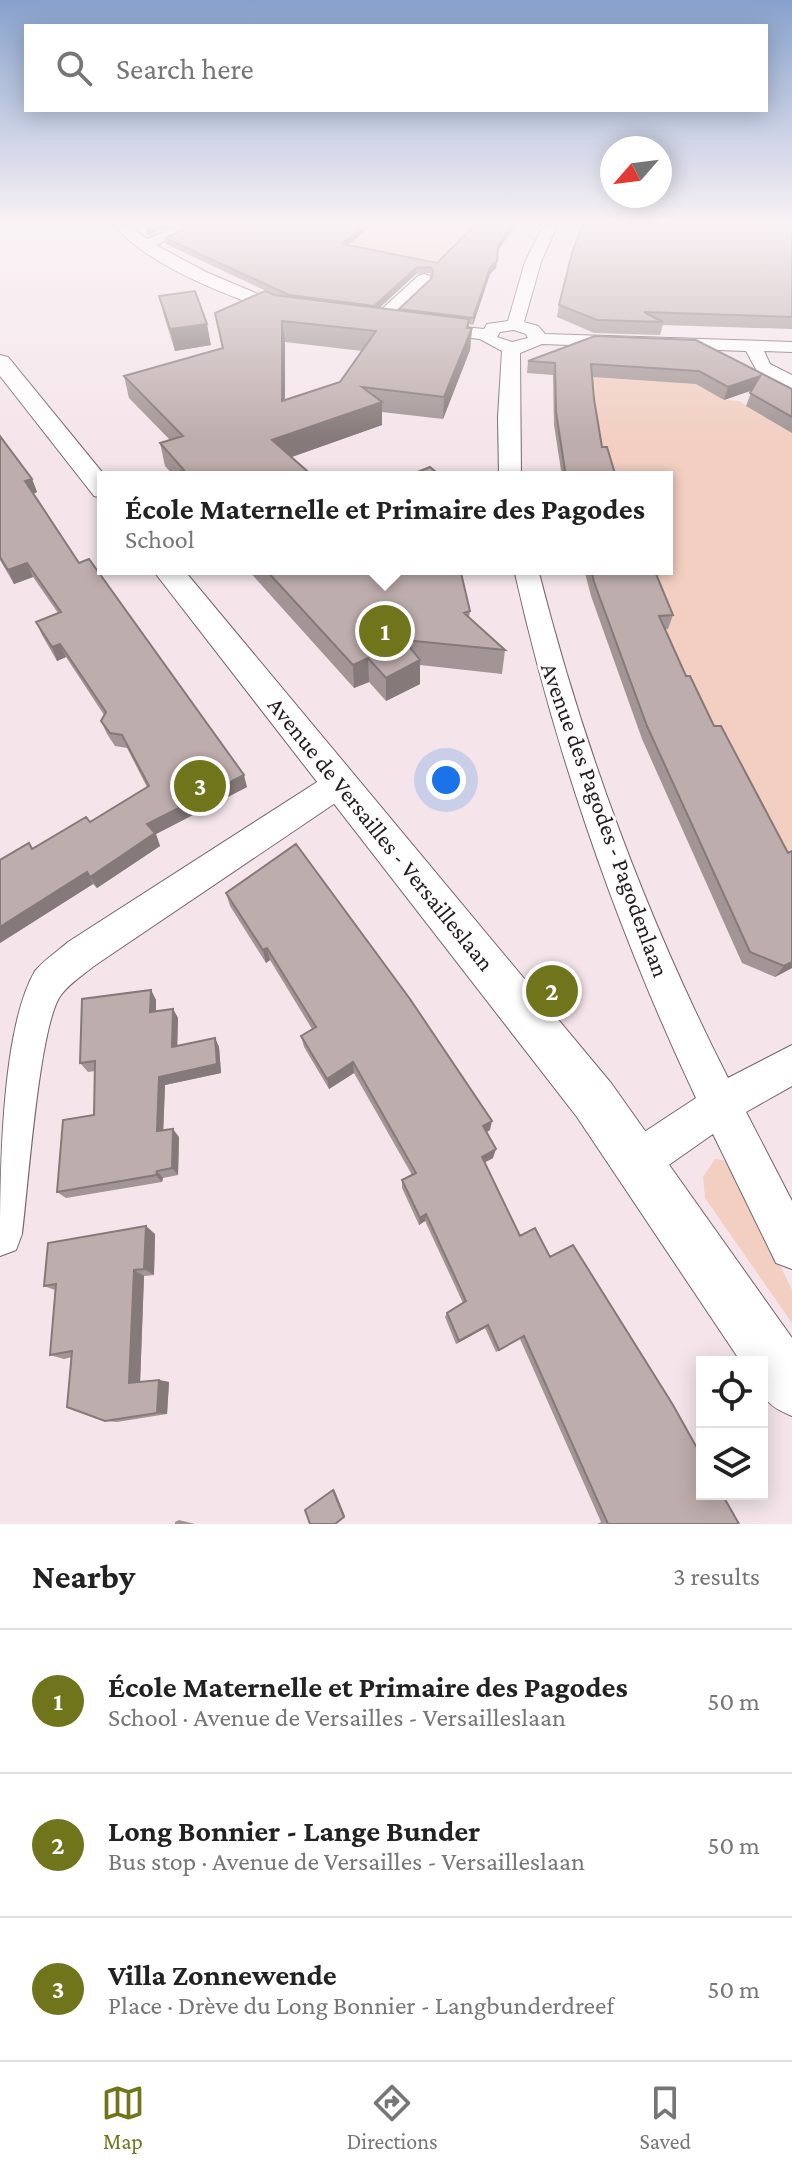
<!DOCTYPE html>
<html lang="en">
<head>
<meta charset="utf-8">
<style>
  body { margin:0; font-family:"Crimson Pro",serif; background:#f2f2f2; color:#222 }
  .controls { position:absolute; right:24px; bottom:24px; display:grid; overflow:hidden; border-radius:0px; box-shadow:0 4px 20px #0003 }
  .controls button { width:72px; height:72px; display:grid; place-items:center; padding:0; border:0; border-bottom:2px solid #e0e0e0; background:#fff; color:#222; font:40px sans-serif }
  .compass { position:absolute; left:600px; top:136px; width:72px; height:72px; border-radius:50%; background:#fff; box-shadow:0 4px 20px #0003; rotate:242deg }
  .you { position:absolute; left:446px; top:780px; width:28px; height:28px; margin:-20px; border:6px solid #fff; border-radius:50%; background:#1a73e8; box-shadow:0 0 0 12px #1a73e833 }
  .badge { display:grid; place-items:center; width:52px; height:52px; border-radius:50%; background:#70741b; color:#fff; font-size:26px; font-weight:700 }
  .pin { position:absolute; translate:-50% -50%; border:4px solid #fff; box-shadow:0 2px 8px #0006 }
  .popup { position:absolute; left:97px; top:471px; width:576px; height:104px; box-sizing:border-box; display:grid; place-content:center; border-radius:0px; background:#fff; filter:drop-shadow(0 2px 6px #0005); font-size:26px; white-space:nowrap; color:#767676 }
  .popup b { font-size:30px; color:#222 }
  .popup::after { content:''; position:absolute; left:50%; top:100%; margin-left:-16px; border:16px solid transparent; border-top-color:#fff }
  .list { margin:0; padding:0; list-style:none }
  h2 { display:flex; justify-content:space-between; align-items:center; height:104px; margin:0; padding:0 32px; font-size:34px }
  h2 small { font-size:26px; font-weight:400; color:#767676 }
  .list li { display:grid; grid-template-columns:52px 1fr auto; gap:24px; align-items:center; box-sizing:border-box; height:144px; padding:0 32px; border-top:2px solid #e0e0e0 }
  .list b { display:block; font-size:30px; white-space:nowrap }
  .list p { margin:0; font-size:26px; white-space:nowrap; color:#767676 }
  .list em { font-size:26px; font-style:normal; color:#767676 }
  .icon { flex:none; width:44px; height:44px; fill:none; stroke:currentColor; stroke-width:2; stroke-linecap:round; stroke-linejoin:round }
  .map { position:relative; flex:none; width:792px; height:1524px; overflow:hidden }
  .search { position:absolute; background:#fff; box-shadow:0 4px 20px #0003; left:24px; right:24px; top:24px; height:88px; display:flex; align-items:center; gap:20px; box-sizing:border-box; padding:0 28px; border-radius:0px; color:#767676; font-size:30px }
  .sheet { height:536px; background:#fff }
  nav { display:flex; justify-content:space-around; align-items:center; box-sizing:border-box; height:112px; border-top:2px solid #e0e0e0; background:#fff; font-size:22px; color:#767676 }
  nav a { display:grid; justify-items:center; gap:4px }
  nav .on { color:#70741b }
  .map>svg:first-child { display:block }
  .green { fill:#f2cfc1 }
  .lines { fill:none; stroke-linecap:round; stroke-linejoin:round }
  .minor-casing { stroke:#74666b; stroke-width:2 }
  .tertiary-casing { stroke:#74666b; stroke-width:2 }
  .minor { fill:#fff; fill-rule:evenodd }
  .tertiary { fill:#fff; fill-rule:evenodd }
  .wall { fill:#a39595; fill-rule:evenodd }
  .shaded-wall { fill:#857979 }
  .building { fill:#beadad; stroke:#857979; stroke-width:2; fill-rule:evenodd }
  .labels { text-anchor:middle; stroke-width:6; stroke-linejoin:round; paint-order:stroke }
  .street-label { font-size:24px; fill:#221c1e; stroke:#fff }
</style>
</head>
<body>
<div class="map">
<svg width="792" height="1524" viewBox="0 0 792 1524">
  <rect width="100%" height="100%" fill="#f5e5ea"/>
  <path class="green" d="M 244,226 L 480,226 L 436,277 L 412,295 L 430,277 Z
    M 587,374 L 645,378 L 646,381 L 692,381 L 724,400 L 739,401 L 781,427 L 787,424 L 792,427 L 792,899 L 679,690 L 644,569 L 667,569 L 667,477 L 609,477 Z
    M 715,1159 L 727,1161 L 734,1171 L 792,1290 L 792,1323 L 705,1198 L 703,1177 Z"/>
  <g class="lines">
    <defs>
      <path id="minor" d="M 115,226 L 130,226 L 147,239 L 179,226 L 197,226 L 156,245 L 206,272 L 298,311 L 290,316 L 284,315 C 233,298 149,267 115,226 Z
        M 543,226 L 557,226 L 541,262 L 524,322 L 538,326 L 545,334 L 792,342 L 792,352 L 764,351 L 770,364 L 792,375 L 792,389 L 757,371 L 746,351 L 542,344 L 520,353 L 521,477 L 499,477 L 498,417 L 502,351 L 480,339 L 433,334 L 424,329 L 433,324 L 484,329 L 487,324 L 508,321 L 525,262 ZM 514,330 L 526,334 L 528,338 L 512,342 L 497,337 L 500,332 Z
        M 424,274 L 430,276 L 430,282 L 383,327 L 371,327 L 368,323 L 371,319 L 418,276 Z
        M 514,569 L 538,569 C 583,746 645,915 728,1078 L 792,1045 L 792,1086 L 746,1112 L 792,1201 L 792,1269 L 776,1263 L 713,1134 L 653,1176 L 638,1182 L 623,1176 L 617,1161 L 623,1146 L 696,1098 C 616,928 555,752 514,569 Z
        M 339,772 L 350,775 L 354,784 L 350,793 L 94,966 C 83,975 69,984 61,995 C 39,1024 28,1189 22,1234 L 16,1250 L 0,1256 C 0,1181 0,1031 35,971 C 44,960 58,951 68,942 L 328,775 Z"/>
      <path id="tertiary" d="M 0,355 L 8,357 L 106,477 L 103,477 L 103,498 L 94,496 L 0,376 Z
        M 152,569 L 183,569 L 611,1083 L 792,1338 L 792,1416 C 760,1403 762,1395 762,1362 L 741,1362 L 577,1117 Z"/>
    </defs>
    <use href="#minor" class="minor-casing"/>
    <use href="#tertiary" class="tertiary-casing"/>
    <use href="#minor" class="minor"/>
    <use href="#tertiary" class="tertiary"/>
  </g>
  <path class="wall" d="M 191,226 L 371,226 L 348,245 L 437,263 L 497,252 L 496,268 L 490,274 L 473,325 L 469,324 L 469,328 L 472,328 L 470,350 L 443,419 L 382,412 L 382,425 L 291,457 L 314,477 L 175,477 L 165,466 L 160,443 L 170,440 L 129,398 L 124,376 L 222,348 L 215,313 L 274,295 L 277,296 L 166,244 L 165,238 ZM 430,273 L 433,276 L 432,278 L 399,311 L 379,308 L 416,274 ZM 285,342 L 362,351 L 340,382 L 285,400 Z
    M 792,226 L 792,329 L 663,325 L 660,335 L 594,333 L 557,317 L 559,305 Z
    M 159,296 L 211,345 L 175,351 L 164,316 Z
    M 595,336 L 792,389 L 792,433 L 746,406 L 752,390 L 724,400 L 696,384 L 593,377 L 594,399 L 602,447 L 616,477 L 562,477 L 554,425 L 553,375 L 527,373 L 528,361 Z
    M 0,436 L 32,479 L 37,492 L 33,494 L 79,563 L 247,787 L 156,834 L 160,846 L 97,888 L 93,884 L 0,943 L 0,860 L 32,849 L 90,822 L 147,787 L 127,748 L 115,746 L 107,734 L 101,721 L 104,715 L 66,657 L 57,661 L 42,635 L 36,622 L 58,613 L 33,577 L 14,584 L 0,560 Z
    M 247,569 L 433,569 L 470,611 L 469,618 L 505,650 L 502,674 L 420,665 L 420,684 L 386,701 L 369,682 L 354,688 Z
    M 584,569 L 654,569 L 673,615 L 668,629 L 664,629 L 792,968 L 775,977 L 742,963 L 642,739 L 591,596 Z
    M 226,893 L 490,1130 L 486,1132 L 493,1158 L 484,1163 L 520,1236 L 550,1257 L 739,1524 L 597,1524 L 601,1522 L 520,1339 L 496,1352 L 485,1328 L 456,1344 L 445,1317 L 447,1313 L 463,1303 L 425,1221 L 419,1225 L 402,1188 L 402,1180 L 412,1175 L 354,1073 L 329,1089 L 304,1047 L 301,1036 L 312,1029 L 270,960 L 266,963 L 230,906 Z
    M 151,990 L 156,1000 L 156,1011 L 173,1009 L 178,1018 L 177,1046 L 215,1038 L 219,1047 L 221,1073 L 165,1085 L 163,1130 L 179,1137 L 178,1175 L 163,1178 L 162,1182 L 66,1198 L 57,1192 L 94,1115 L 95,1071 L 88,1072 L 80,1063 Z
    M 155,1234 L 154,1275 L 144,1276 L 140,1382 L 159,1380 L 169,1382 L 167,1414 L 117,1422 L 105,1421 L 72,1357 L 64,1359 L 50,1355 L 55,1290 L 44,1286 Z
    M 179,1520 L 195,1524 L 175,1524 L 175,1522 Z"/>
  <path class="shaded-wall" d="M 154,226 L 172,226 L 147,235 L 146,229 Z
    M 363,226 L 371,226 L 342,250 L 342,244 Z
    M 512,226 L 515,226 L 497,252 L 498,246 Z
    M 497,261 L 496,268 L 490,274 L 473,325 L 473,318 L 490,268 Z
    M 416,268 L 416,274 L 374,313 L 374,306 Z
    M 469,319 L 468,337 L 472,328 L 470,350 L 443,419 L 444,397 Z
    M 282,321 L 285,342 L 285,423 L 282,401 Z
    M 207,324 L 211,345 L 175,351 L 170,329 Z
    M 760,376 L 756,389 L 724,400 L 728,387 Z
    M 382,402 L 382,425 L 275,463 L 272,440 Z
    M 32,479 L 37,492 L 30,495 L 25,481 Z
    M 27,563 L 33,577 L 14,584 L 8,570 Z
    M 60,644 L 66,657 L 57,661 L 52,647 Z
    M 368,658 L 369,682 L 354,688 L 353,665 Z
    M 420,660 L 420,684 L 386,701 L 386,678 Z
    M 244,775 L 247,787 L 156,834 L 160,846 L 97,888 L 90,877 L 147,824 Z
    M 87,872 L 93,884 L 0,943 L 0,927 Z
    M 267,948 L 270,960 L 266,963 L 263,950 Z
    M 792,962 L 792,968 L 775,977 L 784,966 Z
    M 151,990 L 156,1000 L 156,1022 L 150,1012 Z
    M 173,1009 L 178,1018 L 177,1056 L 172,1047 Z
    M 215,1038 L 219,1047 L 221,1073 L 165,1085 L 163,1139 L 157,1131 L 159,1077 Z
    M 353,1062 L 354,1073 L 329,1089 L 327,1079 Z
    M 492,1121 L 490,1130 L 481,1136 L 483,1126 Z
    M 173,1129 L 179,1137 L 178,1175 L 172,1168 Z
    M 496,1149 L 493,1158 L 479,1165 L 482,1157 Z
    M 157,1171 L 163,1178 L 162,1182 L 156,1175 Z
    M 426,1214 L 425,1221 L 419,1225 L 420,1218 Z
    M 146,1226 L 155,1234 L 154,1275 L 144,1269 Z
    M 134,1270 L 144,1276 L 140,1385 L 129,1383 Z
    M 488,1325 L 485,1328 L 456,1344 L 459,1341 Z
    M 159,1380 L 169,1382 L 167,1414 L 157,1413 Z
    M 334,1489 L 345,1516 L 344,1517 L 333,1490 Z"/>
  <path class="building" d="M 191,226 L 363,226 L 342,244 L 437,263 L 474,226 L 512,226 L 498,246 L 497,261 L 490,268 L 473,318 L 399,309 L 432,278 L 433,270 L 430,267 L 416,268 L 374,306 L 289,295 L 165,238 Z
    M 582,226 L 792,226 L 792,317 L 644,312 L 663,322 L 597,320 L 559,305 L 572,253 Z
    M 195,291 L 207,324 L 170,329 L 159,296 Z
    M 265,291 L 274,295 L 469,319 L 467,328 L 472,328 L 444,397 L 362,387 L 382,402 L 272,440 L 314,477 L 180,477 L 176,473 L 184,470 L 160,443 L 183,436 L 124,376 L 223,348 L 215,313 ZM 282,321 L 376,331 L 340,382 L 282,401 Z
    M 595,336 L 696,340 L 792,389 L 792,417 L 750,393 L 760,376 L 728,387 L 699,371 L 591,364 L 594,399 L 602,447 L 607,447 L 616,477 L 566,477 L 556,412 L 555,363 L 528,361 Z
    M 0,436 L 32,479 L 25,481 L 79,563 L 89,559 L 244,775 L 147,824 L 155,833 L 90,877 L 87,872 L 0,927 L 0,860 L 29,843 L 32,849 L 86,817 L 90,822 L 149,786 L 122,735 L 110,733 L 101,721 L 106,712 L 60,644 L 52,647 L 36,622 L 61,612 L 27,563 L 8,570 L 0,557 Z
    M 430,467 L 442,477 L 405,477 Z
    M 265,569 L 433,569 L 438,574 L 461,573 L 470,611 L 464,613 L 505,650 L 404,640 L 420,660 L 386,678 L 368,658 L 353,665 Z
    M 591,569 L 654,569 L 673,615 L 659,616 L 686,676 L 690,676 L 714,726 L 721,726 L 788,853 L 792,851 L 792,962 L 784,966 L 750,952 L 647,726 L 594,582 Z
    M 296,844 L 410,999 L 492,1121 L 483,1126 L 496,1149 L 482,1157 L 520,1236 L 535,1228 L 550,1257 L 573,1245 L 673,1405 L 702,1457 L 702,1494 L 722,1494 L 739,1524 L 608,1524 L 524,1336 L 499,1350 L 488,1325 L 459,1341 L 447,1313 L 466,1301 L 426,1214 L 420,1218 L 402,1180 L 416,1173 L 353,1062 L 327,1079 L 301,1036 L 316,1027 L 267,948 L 263,950 L 226,893 Z
    M 151,990 L 150,1012 L 173,1009 L 172,1047 L 215,1038 L 217,1064 L 159,1077 L 157,1131 L 173,1129 L 172,1168 L 157,1171 L 156,1175 L 57,1192 L 63,1120 L 94,1115 L 95,1061 L 80,1063 L 82,999 Z
    M 146,1226 L 144,1269 L 134,1270 L 129,1383 L 159,1380 L 157,1413 L 105,1421 L 67,1407 L 72,1351 L 50,1355 L 56,1284 L 44,1286 L 48,1243 Z
    M 333,1490 L 344,1517 L 335,1524 L 310,1524 L 305,1510 Z"/>
  <linearGradient id="sky" x2="0" y2="1"><stop stop-color="#87a1cc"/><stop offset="0.51" stop-color="#faf3f6"/><stop offset="1" stop-color="#faf3f6" stop-opacity="0"/></linearGradient>
  <rect width="792" height="439" fill="url(#sky)"/>
  <g class="labels">
    <g class="street-label">
      <text transform="translate(605 820) rotate(70)" y="8">Avenue des Pagodes - Pagodenlaan</text>
      <text transform="translate(381 834) rotate(51)" y="8">Avenue de Versailles - Versailleslaan</text>
    </g>
  </g>
</svg>
<div class="controls">
<button><svg class="icon" aria-label="locate" viewBox="0 0 24 24"><circle cx="12" cy="12" r="6"/><path d="M12 2v4M12 18v4M2 12h4M18 12h4"/></svg></button>
<button><svg class="icon" aria-label="layers" viewBox="0 0 24 24"><path d="M12 4l9 5-9 5-9-5zM3 14l9 5 9-5"/></svg></button>
</div>
<svg class="compass" viewBox="-18 -18 36 36"><path d="M0-13l5 13h-10z" fill="#e53935"/><path d="M0 13l5-13h-10z" fill="#767676"/></svg>
<div class="you"></div>
<div class="pin badge" style="left:385px;top:631px">1</div>
<div class="popup"><b>École Maternelle et Primaire des Pagodes</b>School</div>
<div class="pin badge" style="left:552px;top:991px">2</div>
<div class="pin badge" style="left:200px;top:786px">3</div>
<div class="search"><svg class="icon" aria-label="search" viewBox="0 0 24 24"><circle cx="10" cy="10" r="6"/><path d="M15 15l6 6"/></svg>Search here</div>
</div>
<section class="sheet">
<h2>Nearby<small>3 results</small></h2>
<ul class="list">
<li><span class="badge">1</span><div><b>École Maternelle et Primaire des Pagodes</b><p>School · Avenue de Versailles - Versailleslaan</p></div><em>50 m</em></li>
<li><span class="badge">2</span><div><b>Long Bonnier - Lange Bunder</b><p>Bus stop · Avenue de Versailles - Versailleslaan</p></div><em>50 m</em></li>
<li><span class="badge">3</span><div><b>Villa Zonnewende</b><p>Place · Drève du Long Bonnier - Langbunderdreef</p></div><em>50 m</em></li>
</ul>
</section>
<nav>
<a class="on"><svg class="icon" aria-label="map" viewBox="0 0 24 24"><path d="M3 6l6-2 6 2 6-2v14l-6 2-6-2-6 2zM9 4v14M15 6v14"/></svg>Map</a>
<a><svg class="icon" aria-label="directions" viewBox="0 0 24 24"><path d="M12 3l9 9-9 9-9-9zM9 14v-3h6M13 9l2 2-2 2"/></svg>Directions</a>
<a><svg class="icon" aria-label="saved" viewBox="0 0 24 24"><path d="M7 4h10v16l-5-4-5 4z"/></svg>Saved</a>
</nav>
</body>
</html>
